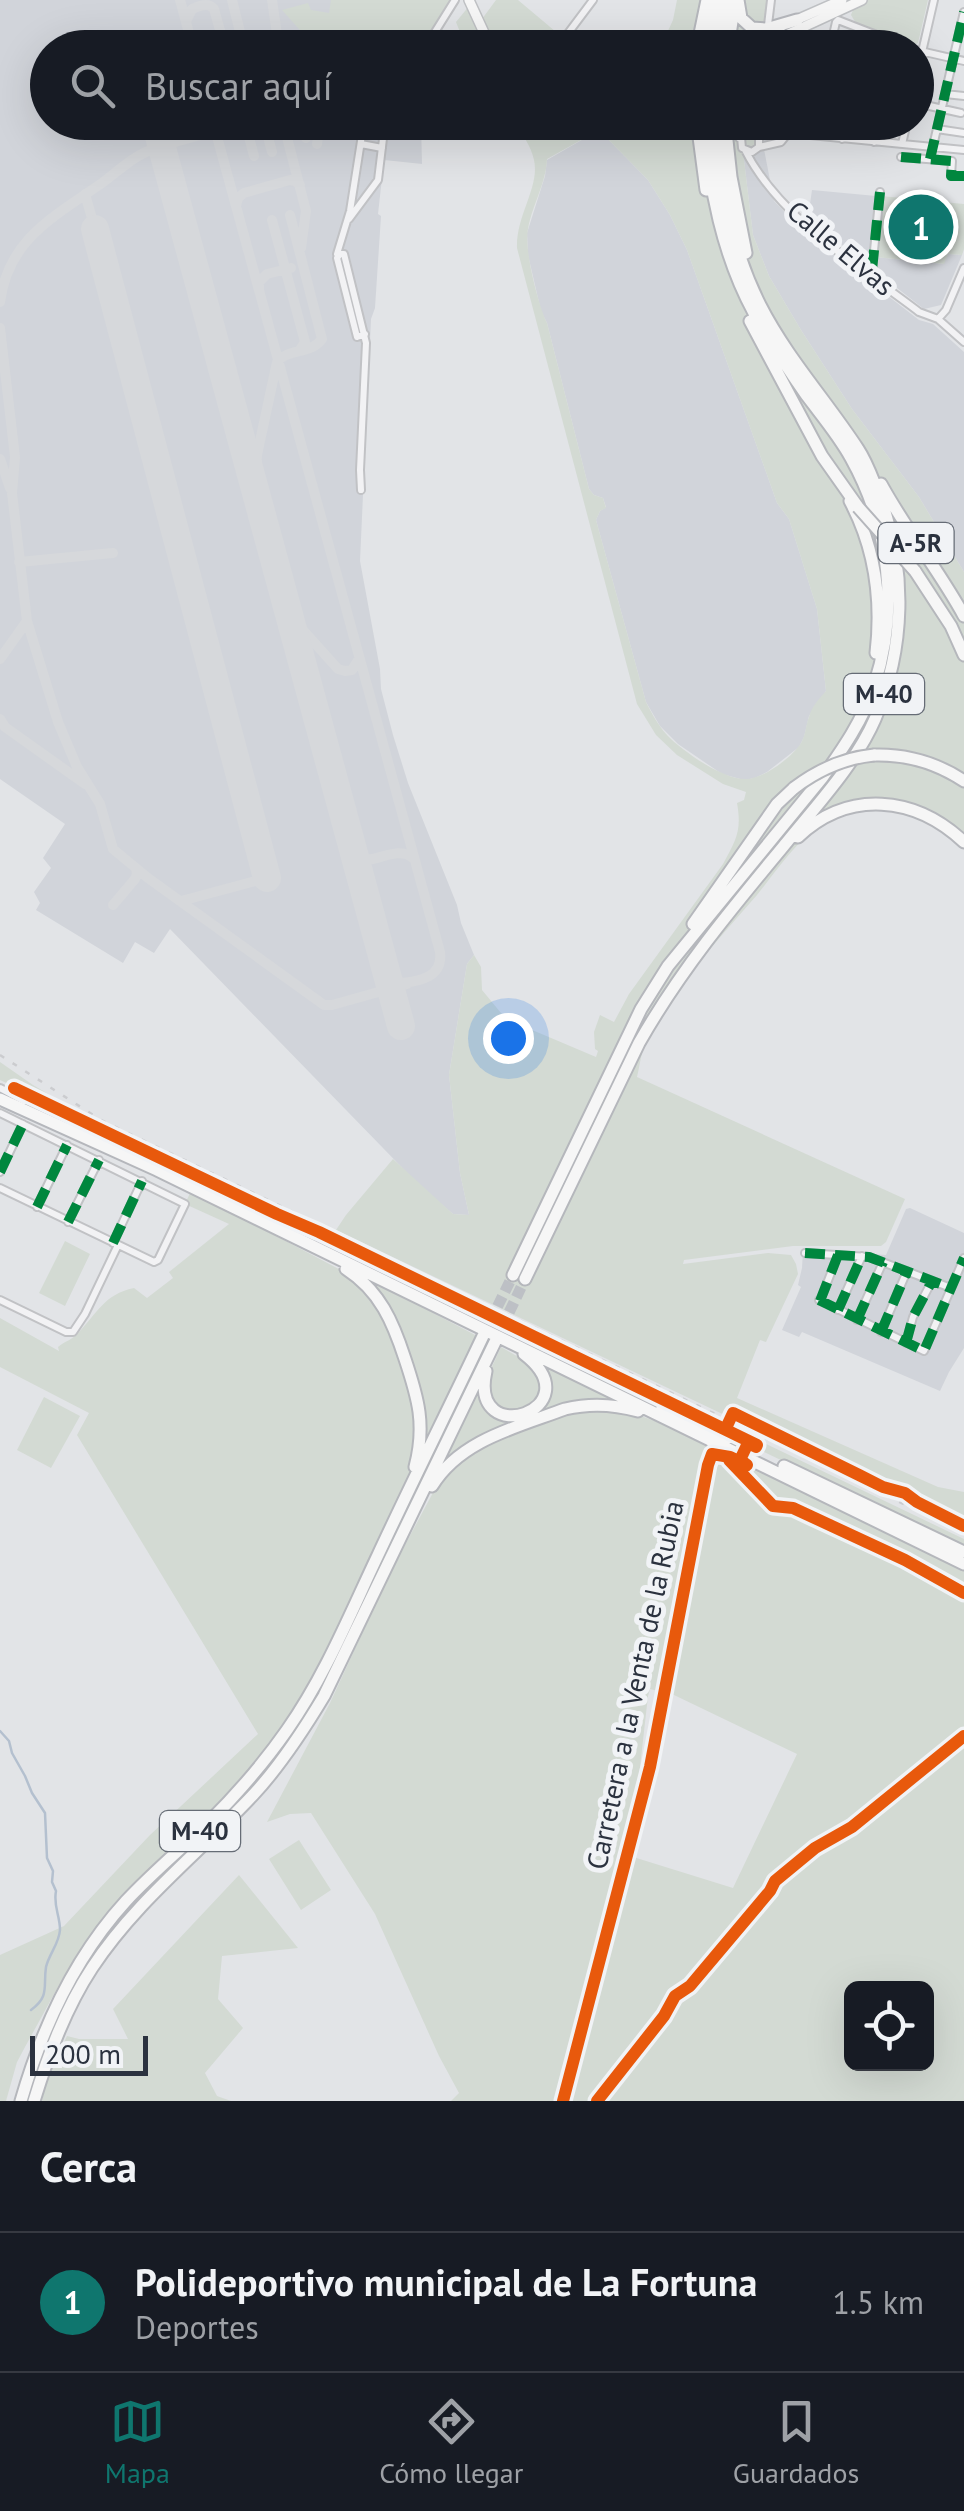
<!DOCTYPE html>
<html lang="es">
<head>
<meta charset="utf-8">
<style>
  body { margin:0; font-family:"PT Sans",sans-serif; background:#242831; color:#f1f3f6 }
  .controls { position:absolute; right:30px; bottom:30px; display:grid; overflow:hidden; border-radius:15px; box-shadow:0 10px 40px #0002 }
  .controls button { width:90px; height:90px; display:grid; place-items:center; padding:0; border:0; border-bottom:2px solid #363941; background:#171b24; color:#f1f3f6; font:50px sans-serif }
  .scale { position:absolute; left:30px; bottom:25px; width:118px; box-sizing:border-box; padding-left:10px; border:5px solid #2b323f; border-top:0; font-size:28px; line-height:35px; white-space:nowrap; color:#2b323f; -webkit-text-stroke:8px #f1f3f6; paint-order:stroke }
  .you { position:absolute; left:508px; top:1038px; width:35px; height:35px; margin:-25px; border:8px solid #fff; border-radius:50%; background:#1a73e8; box-shadow:0 0 0 15px #1a73e833 }
  .badge { display:grid; place-items:center; width:65px; height:65px; border-radius:50%; background:#0f766e; color:#fff; font-size:32px; font-weight:700 }
  .pin { position:absolute; translate:-50% -50%; border:5px solid #fff; box-shadow:0 2px 10px #0006 }
  .list { margin:0; padding:0; list-style:none }
  h2 { display:flex; justify-content:space-between; align-items:center; height:130px; margin:0; padding:0 40px; font-size:42px }
  h2 small { font-size:32px; font-weight:400; color:#9ea1a6 }
  .list li { display:grid; grid-template-columns:65px 1fr auto; gap:30px; align-items:center; box-sizing:border-box; height:140px; padding:0 40px; border-top:2px solid #363941 }
  .list b { display:block; font-size:38px; white-space:nowrap }
  .list p { margin:0; font-size:32px; white-space:nowrap; color:#9ea1a6 }
  .list em { font-size:32px; font-style:normal; color:#9ea1a6 }
  .icon { flex:none; width:55px; height:55px; fill:none; stroke:currentColor; stroke-width:2; stroke-linecap:round; stroke-linejoin:round }
  .map { position:relative; flex:none; width:964px; height:2101px; overflow:hidden }
  .search { position:absolute; background:#171b24; box-shadow:0 10px 40px #0002; left:30px; right:30px; top:30px; height:110px; display:flex; align-items:center; gap:25px; box-sizing:border-box; padding:0 35px; border-radius:55px; color:#9ea1a6; font-size:38px }
  .sheet { height:270px; background:#171b24 }
  nav { display:flex; justify-content:space-around; align-items:center; box-sizing:border-box; height:140px; border-top:2px solid #363941; background:#171b24; font-size:28px; color:#9ea1a6 }
  nav a { display:grid; justify-items:center; gap:5px }
  nav .on { color:#0f766e }
  .map>svg:first-child { display:block }
  .built { fill:#d1d4da }
  .green { fill:#d3dad3; fill-rule:evenodd }
  .lines { fill:none; stroke-linecap:round; stroke-linejoin:round }
  .stream { stroke:#b4c0cf; stroke-width:2.5 }
  .taxiway { stroke:#d6d8db; stroke-width:10 }
  .runway { stroke:#d6d8db; stroke-width:28 }
  .highway-tunnel { stroke:#bdc0c5; stroke-width:11; stroke-dasharray:11 5.5; stroke-linecap:butt }
  .minor-casing { stroke:#c1c2c5; stroke-width:10 }
  .major-casing { stroke:#bfc1c4; stroke-width:12 }
  .highway-casing { stroke:#b5b7bc; stroke-width:15 }
  .minor { stroke:#f2f2f4; stroke-width:6 }
  .major { stroke:#f6f6f6; stroke-width:9 }
  .highway { stroke:#f6f6f6; stroke-width:11 }
  .rail { stroke:#cbcccf; stroke-width:2.5; stroke-dasharray:5 10; stroke-linecap:butt }
  .highway-bridge-casing { stroke:#b5b7bc; stroke-width:15; stroke-linecap:butt }
  .highway-bridge { stroke:#f6f6f6; stroke-width:11 }
  .quiet { stroke:#00873e; stroke-width:10; stroke-dasharray:20 10; stroke-linecap:butt }
  .cycleway-casing { stroke:#f1f3f6; stroke-width:19 }
  .cycleway { stroke:#e8590c; stroke-width:12 }
  .labels { text-anchor:middle; stroke-width:10; stroke-linejoin:round; paint-order:stroke }
  .shield { fill:#f1f3f6; stroke:#666c76; stroke-width:2.5 }
  .shield-label { font-size:25px; font-weight:bold; fill:#2b323f }
  .street-label { font-size:28px; fill:#2b323f; stroke:#f1f3f6 }
</style>
</head>
<body>
<div class="map">
<svg width="964" height="2101" viewBox="0 0 964 2101">
  <rect width="100%" height="100%" fill="#e2e4e7"/>
  <path class="built" d="M 0,0 L 381,0 L 393,47 L 48,48 L 48,122 L 421,123 L 422,164 L 384,160 L 378,214 L 381,216 L 375,308 L 371,319 L 360,561 L 380,669 L 381,689 L 393,735 L 408,783 L 457,905 L 461,923 L 474,955 L 467,964 L 449,1075 L 460,1173 L 469,1215 L 453,1214 L 418,1184 L 170,929 L 154,953 L 135,942 L 123,963 L 36,910 L 40,903 L 34,892 L 51,868 L 43,858 L 65,824 L 0,779 Z
    M 756,123 L 789,123 L 787,131 L 781,137 L 763,144 L 774,201 L 799,227 L 919,320 L 933,324 L 964,352 L 964,572 L 919,497 L 852,409 L 801,330 L 769,276 L 753,235 L 744,160 L 747,125 L 754,128 Z
    M 599,130 L 648,180 L 670,215 L 687,250 L 777,503 L 789,519 L 817,609 L 826,691 L 809,716 L 804,737 L 799,747 L 767,772 L 755,778 L 744,780 L 722,774 L 678,744 L 660,726 L 646,702 L 596,520 L 600,511 L 606,507 L 603,498 L 594,495 L 589,489 L 547,323 L 541,311 L 528,255 L 527,233 L 545,176 L 547,160 Z
    M 812,190 L 876,196 L 871,268 L 808,218 Z
    M 948,254 L 962,255 L 941,305 L 924,309 L 874,270 L 875,257 L 943,264 Z
    M 910,1208 L 964,1233 L 964,1348 L 949,1372 L 940,1391 L 802,1332 L 799,1337 L 782,1330 L 801,1287 L 798,1285 L 802,1268 L 803,1251 L 805,1249 L 886,1255 L 906,1209 Z"/>
  <path class="green" d="M 331,0 L 450,0 L 420,47 L 315,47 L 282,10 L 308,3 L 311,10 L 329,13 Z
    M 474,0 L 482,19 L 496,0 L 518,0 L 568,42 L 564,47 L 466,47 L 456,22 Z
    M 677,0 L 767,0 L 760,47 L 660,48 L 673,20 Z
    M 868,0 L 928,0 L 918,43 L 915,45 L 870,28 L 868,30 L 857,25 L 851,15 L 853,10 Z
    M 516,123 L 748,123 L 746,135 L 755,137 L 757,141 L 754,148 L 745,149 L 744,160 L 753,235 L 769,276 L 801,330 L 852,409 L 919,497 L 964,572 L 964,848 C 955,840 945,830 934,824 C 903,807 864,804 832,819 C 801,833 778,869 757,895 C 718,940 674,986 647,1040 C 641,1051 640,1065 637,1077 L 905,1199 L 886,1242 L 881,1246 L 793,1246 L 684,1260 L 683,1264 L 768,1253 L 791,1255 L 796,1264 L 798,1274 L 766,1342 L 760,1340 L 737,1398 L 938,1487 L 964,1492 L 964,1529 L 336,1230 L 346,1215 L 393,1159 L 453,1214 L 469,1215 L 460,1173 L 449,1075 L 467,964 L 474,955 L 481,967 L 482,990 L 506,1019 L 596,1057 L 598,1051 L 595,1049 L 594,1032 L 600,1015 L 614,1022 L 629,994 L 723,864 C 736,840 742,831 737,803 L 744,800 L 746,792 L 723,784 L 677,755 L 656,735 L 637,704 L 517,248 C 516,215 540,187 534,160 C 531,146 522,134 516,123 ZM 599,130 L 648,180 L 670,215 L 687,250 L 777,503 L 789,519 L 817,609 L 826,691 C 819,699 812,706 809,717 C 805,727 806,737 799,746 C 789,759 764,778 747,779 C 725,781 682,751 667,735 C 658,725 652,714 646,702 L 596,520 L 600,511 L 606,508 L 603,498 L 594,495 L 589,489 L 547,323 C 538,304 524,250 528,229 C 532,205 546,184 547,159 Z
    M 881,196 L 964,204 L 964,249 L 962,255 L 948,254 L 944,264 L 875,257 Z
    M 0,1062 L 33,1085 L 97,1123 L 964,1539 L 964,1548 L 27,1098 L 22,1095 L 22,1088 L 24,1083 L 22,1081 L 15,1087 L 0,1080 Z
    M 191,1191 L 352,1276 L 386,1316 L 418,1417 L 411,1470 L 311,1684 L 264,1752 L 216,1810 L 187,1834 L 132,1887 L 96,1931 L 64,1976 L 25,2047 L 17,2062 L 6,2101 L 0,2101 L 0,1955 L 64,1926 L 150,1835 L 258,1734 L 77,1435 L 89,1413 L 0,1367 L 0,1318 L 59,1351 L 58,1347 C 65,1341 72,1340 78,1333 C 97,1314 104,1294 134,1288 L 147,1298 L 173,1278 L 169,1272 L 229,1224 L 185,1204 Z
    M 65,1241 L 90,1254 L 65,1306 L 39,1293 Z
    M 347,1268 L 479,1337 L 422,1455 L 423,1440 L 392,1313 Z
    M 501,1347 L 536,1367 L 541,1388 L 533,1407 L 504,1411 L 487,1395 L 489,1373 Z
    M 542,1362 L 625,1401 L 550,1410 L 440,1469 L 479,1385 C 483,1403 502,1433 524,1417 C 529,1414 531,1409 535,1405 C 539,1399 548,1391 549,1385 C 550,1377 544,1368 542,1362 Z
    M 44,1397 L 80,1416 L 51,1468 L 17,1450 Z
    M 579,1410 C 598,1410 618,1409 635,1414 C 669,1424 698,1444 732,1454 L 964,1570 L 964,2101 L 451,2101 L 459,2093 L 439,2056 L 375,1914 L 311,1813 L 290,1814 L 267,1822 L 330,1703 L 389,1575 L 436,1487 L 457,1462 L 481,1445 L 547,1419 ZM 650,1689 L 674,1695 L 797,1754 L 733,1888 L 630,1856 L 648,1696 ZM 852,1988 L 926,1988 L 926,2064 L 852,2064 Z
    M 299,1840 L 331,1890 L 301,1910 L 269,1859 Z
    M 239,1875 L 298,1948 L 222,1956 L 218,1999 L 243,2028 L 205,2073 L 217,2096 L 231,2101 L 42,2101 L 48,2074 L 67,2036 L 79,2039 L 128,2039 L 113,2009 Z"/>
  <g class="lines">
    <path class="stream" d="M 0,1731 L 9,1741 L 12,1753 L 25,1776 L 32,1793 L 45,1813 L 47,1858 L 53,1871 L 52,1882 L 56,1891 C 53,1906 60,1915 60,1930 C 59,1944 49,1954 46,1967 C 43,1987 50,1996 31,2010"/>
    <path class="taxiway" d="M 180,0 L 193,48
      M 232,0 L 244,48
      M 272,0 L 279,48
      M 186,21 L 192,9 C 199,6 208,2 214,9 L 225,48
      M 213,122 L 440,952 C 443,976 422,981 402,983 L 391,977 L 386,969
      M 245,122 L 254,156
      M 264,122 L 272,152
      M 283,122 L 306,211 L 301,248
      M 301,122 L 306,138
      M 317,144 L 320,122
      M 85,194 L 95,229
      M 236,206 L 238,198 L 244,193 L 290,180 L 295,181 L 300,185
      M 272,220 L 305,342 L 300,350
      M 259,289 L 259,282 L 267,274 L 291,268
      M 0,302 C 8,239 55,216 102,183 C 116,173 131,158 146,152 C 176,139 219,131 251,122
      M 0,328 L 15,457 L 12,493 L 27,621 L 58,722 L 77,767 L 100,804 L 113,849 L 148,878 L 324,1005 L 332,1005 L 407,984
      M 0,459 L 10,488
      M 255,492 L 257,455 L 277,362 C 288,348 312,354 322,339 L 290,215
      M 19,562 L 113,553
      M 285,599 L 302,629 L 338,669 L 345,671 L 352,670 L 359,659
      M 0,659 L 27,621
      M 0,719 L 5,727 L 85,784
      M 353,849 L 356,855 L 366,860 C 382,859 401,846 414,859
      M 181,901 L 267,878
      M 113,905 L 135,879 L 137,874 L 136,868"/>
    <path class="runway" d="M 155,122 L 401,1026
      M 95,229 L 267,878"/>
    <path class="highway-tunnel" d="M 483,1336 L 513,1275
      M 495,1342 L 525,1279"/>
    <defs>
      <path id="minor" d="M 768,25 L 771,0
        M 425,48 L 455,0
        M 557,48 L 593,0
        M 830,48 L 836,22 L 838,20 L 910,48
        M 860,48 L 863,30
        M 916,50 L 964,61
        M 916,78 L 934,0
        M 945,94 L 964,96
        M 916,103 L 961,113
        M 937,129 L 964,133
        M 790,133 L 964,150
        M 741,137 L 742,148 L 752,152 L 759,147 L 781,142 L 797,122
        M 739,138 C 746,135 751,128 759,137 L 759,147
        M 842,139 L 845,122
        M 874,142 L 877,122
        M 361,144 L 382,148
        M 902,144 L 907,122
        M 745,150 C 780,219 859,266 919,312 L 938,319 L 964,342
        M 901,157 L 952,161 L 951,176 L 964,176
        M 930,159 L 964,12
        M 349,219 L 378,180 L 385,122
        M 337,254 L 350,211 L 364,122
        M 340,254 L 344,254 L 366,343 L 360,470 L 361,490
        M 340,254 L 337,258 L 357,337 L 365,334
        M 872,270 L 880,192
        M 938,319 L 946,310 L 964,268
        M 0,1088 L 24,1101
        M 0,1113 L 185,1204 L 158,1260 L 154,1262 L 0,1188
        M 0,1172 L 23,1124
        M 37,1207 L 67,1145
        M 68,1222 L 99,1160
        M 113,1243 L 142,1181
        M 805,1253 L 869,1257 L 951,1288
        M 0,1300 L 66,1332 L 73,1332 L 85,1314 L 118,1245
        M 819,1300 L 924,1351 L 964,1258
        M 820,1301 L 838,1255
        M 838,1310 L 862,1256
        M 857,1320 L 883,1262
        M 881,1332 L 907,1271
        M 906,1343 L 913,1317 L 932,1281
        M 563,2101 L 650,1767 L 702,1492 L 712,1454 L 710,1440"/>
      <path id="major" d="M 469,0 L 486,37 L 498,48
        M 794,21 L 842,0
        M 742,48 L 780,29
        M 758,48 L 862,0"/>
      <path id="highway" d="M 738,0 L 741,18 L 752,28 L 766,29 L 797,20
        M 709,41 L 716,0
        M 718,44 L 725,0
        M 697,48 L 707,0
        M 728,48 L 735,2
        M 697,122 L 706,190
        M 725,122 L 731,177 L 746,253
        M 750,321 L 822,456 L 858,507
        M 881,484 C 906,530 939,570 964,616
        M 850,501 C 875,548 882,601 876,653
        M 915,571 L 951,626 L 964,655
        M 874,755 C 907,754 937,763 964,781
        M 798,837 C 849,789 915,796 964,842
        M 693,924 L 777,804 L 794,788
        M 0,1099 L 157,1170 L 964,1564
        M 346,1269 C 380,1291 393,1322 405,1359 C 418,1398 426,1425 415,1467
        M 513,1275 L 641,1009 L 668,966 L 822,778 C 842,750 863,720 874,686 C 899,610 890,528 851,458 C 839,436 822,416 807,396 C 788,369 770,342 754,313 C 724,258 707,185 706,122
        M 525,1279 L 639,1043 C 681,969 733,907 787,842 C 817,805 856,763 875,719 C 905,648 907,570 880,497 C 873,481 868,464 858,449 C 826,400 787,358 760,305 C 732,249 719,185 715,122
        M 486,1371 C 468,1452 595,1409 524,1354
        M 662,1408 L 727,1439
        M 784,1466 L 964,1552
        M 432,1486 C 460,1440 517,1427 565,1409 C 590,1403 613,1404 638,1411
        M 21,2101 C 42,2028 74,1958 126,1901 C 152,1873 181,1849 208,1823 C 237,1794 264,1763 287,1730 C 325,1676 350,1614 378,1555 C 412,1482 448,1410 483,1336
        M 34,2101 C 48,2055 65,2009 92,1968 C 136,1901 199,1853 253,1795 C 281,1765 303,1731 324,1696 L 495,1342"/>
    </defs>
    <use href="#minor" class="minor-casing"/>
    <use href="#major" class="major-casing"/>
    <use href="#highway" class="highway-casing"/>
    <use href="#minor" class="minor"/>
    <use href="#major" class="major"/>
    <use href="#highway" class="highway"/>
    <path class="rail" d="M 0,1055 L 101,1120 L 964,1533"/>
    <defs>
      <path id="highway-bridge" d="M 858,507 L 915,571
        M 794,788 C 819,769 844,758 874,755"/>
    </defs>
    <use href="#highway-bridge" class="highway-bridge-casing"/>
    <use href="#highway-bridge" class="highway-bridge"/>
    <path class="quiet" d="M 901,157 L 952,161 L 951,176 L 964,176
      M 930,159 L 964,12
      M 872,270 L 880,192
      M 0,1172 L 23,1124
      M 37,1207 L 67,1145
      M 68,1222 L 99,1160
      M 113,1243 L 142,1181
      M 805,1253 L 869,1257 L 951,1288
      M 819,1300 L 924,1351 L 964,1258
      M 820,1301 L 838,1255
      M 838,1310 L 862,1256
      M 857,1320 L 883,1262
      M 881,1332 L 907,1271
      M 906,1343 L 913,1317 L 932,1281"/>
    <defs>
      <path id="cycleway" d="M 14,1088 L 277,1214 L 319,1232 L 757,1445 L 756,1447 L 748,1443 L 740,1460 L 747,1465 L 730,1457 L 712,1454 L 708,1465 L 650,1767 L 563,2101
        M 726,1428 L 733,1413 L 859,1475 L 883,1487 L 905,1493 L 917,1502 L 964,1526
        M 729,1460 L 773,1506 L 793,1508 L 905,1560 L 964,1593
        M 597,2101 L 664,2016 L 675,1996 L 690,1986 L 770,1891 L 775,1881 L 815,1848 L 852,1827 L 964,1736"/>
    </defs>
    <use href="#cycleway" class="cycleway-casing"/>
    <use href="#cycleway" class="cycleway"/>
  </g>
  <g class="labels">
    <g class="shield">
      <rect x="878.5" y="523" width="75" height="40" rx="8"/>
      <rect x="844" y="674" width="80" height="40" rx="8"/>
      <rect x="160" y="1811" width="80" height="40" rx="8"/>
    </g>
    <g class="shield-label">
      <text x="916" y="552">A-5R</text>
      <text x="884" y="703">M-40</text>
      <text x="200" y="1840">M-40</text>
    </g>
    <g class="street-label">
      <text transform="translate(841 248) rotate(40)" y="10">Calle Elvas</text>
      <text transform="translate(635 1685) rotate(-78)" y="10">Carretera a la Venta de la Rubia</text>
    </g>
  </g>
</svg>
<div class="controls">
<button><svg class="icon" aria-label="locate" viewBox="0 0 24 24"><circle cx="12" cy="12" r="6"/><path d="M12 2v4M12 18v4M2 12h4M18 12h4"/></svg></button>
</div>
<div class="scale">200 m</div>
<div class="you"></div>
<div class="pin badge" style="left:921px;top:227px">1</div>
<div class="search"><svg class="icon" aria-label="search" viewBox="0 0 24 24"><circle cx="10" cy="10" r="6"/><path d="M15 15l6 6"/></svg>Buscar aquí</div>
</div>
<section class="sheet">
<h2>Cerca<small></small></h2>
<ul class="list">
<li><span class="badge">1</span><div><b>Polideportivo municipal de La Fortuna</b><p>Deportes</p></div><em>1.5 km</em></li>
</ul>
</section>
<nav>
<a class="on"><svg class="icon" aria-label="map" viewBox="0 0 24 24"><path d="M3 6l6-2 6 2 6-2v14l-6 2-6-2-6 2zM9 4v14M15 6v14"/></svg>Mapa</a>
<a><svg class="icon" aria-label="directions" viewBox="0 0 24 24"><path d="M12 3l9 9-9 9-9-9zM9 14v-3h6M13 9l2 2-2 2"/></svg>Cómo llegar</a>
<a><svg class="icon" aria-label="saved" viewBox="0 0 24 24"><path d="M7 4h10v16l-5-4-5 4z"/></svg>Guardados</a>
</nav>
</body>
</html>
